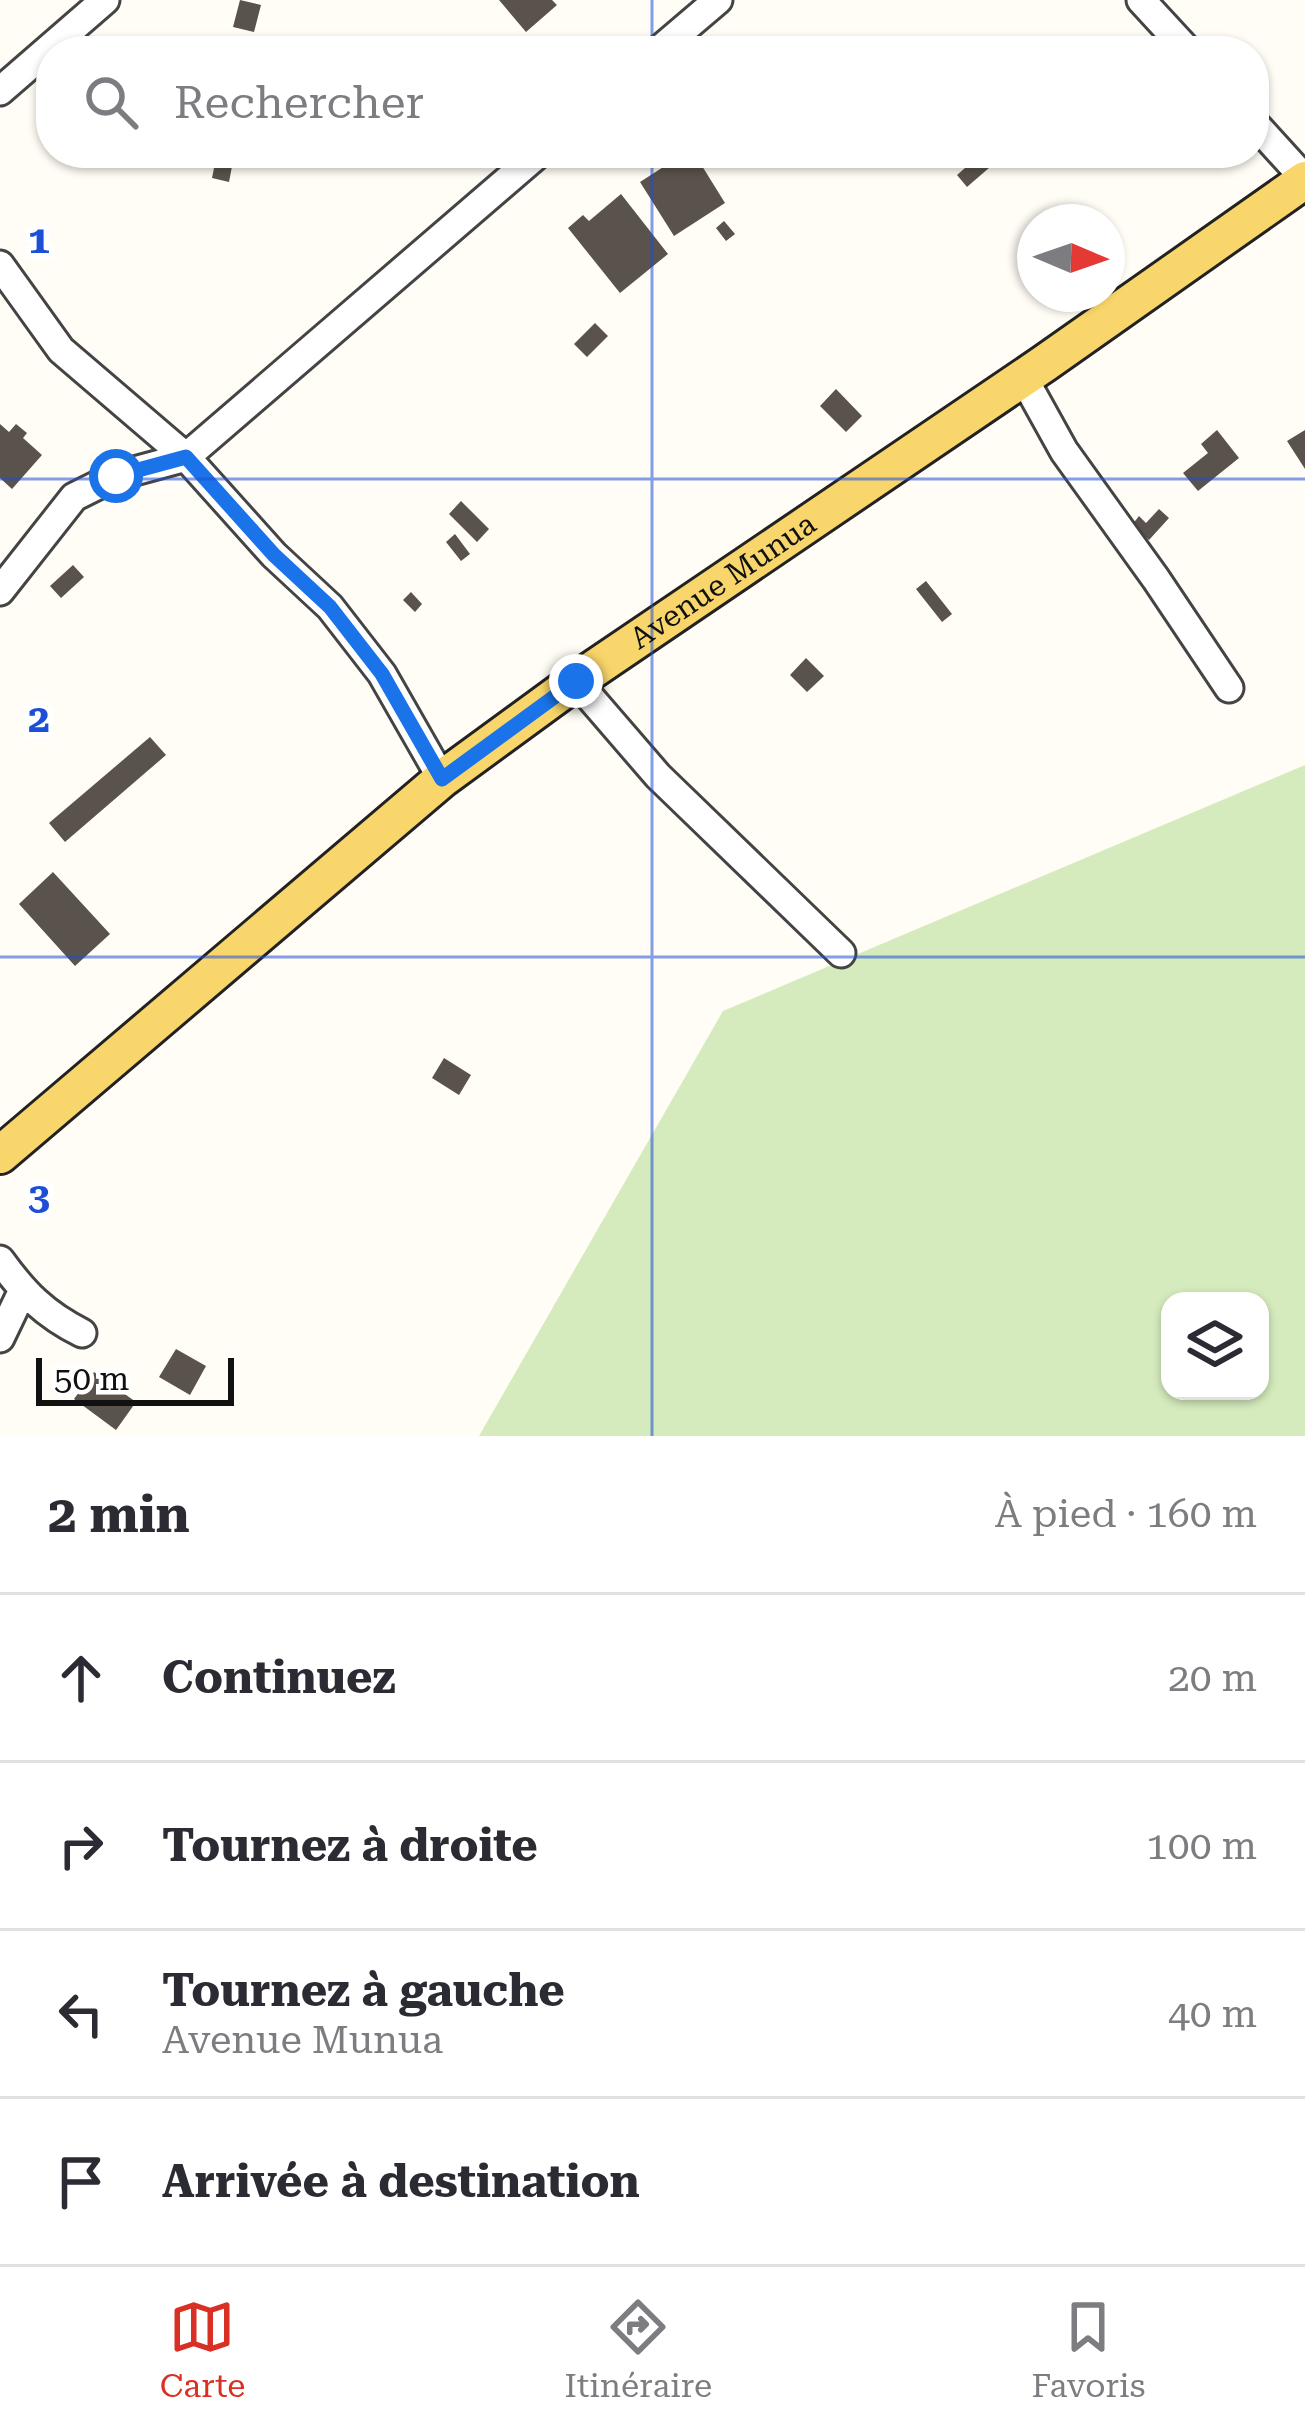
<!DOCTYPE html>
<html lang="fr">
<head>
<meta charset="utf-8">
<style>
  body { margin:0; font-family:"Roboto Serif",serif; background:#f7f7f7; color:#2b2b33 }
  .controls { position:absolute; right:36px; bottom:36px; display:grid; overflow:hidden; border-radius:24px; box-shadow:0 3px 9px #0004 }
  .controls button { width:108px; height:108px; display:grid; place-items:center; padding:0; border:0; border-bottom:3px solid #e1e1e2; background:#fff; color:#2b2b33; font:60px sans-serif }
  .compass { position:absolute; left:1017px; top:204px; width:108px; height:108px; border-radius:50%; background:#fff; box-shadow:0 3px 9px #0004; rotate:92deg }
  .scale { position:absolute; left:36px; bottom:30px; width:198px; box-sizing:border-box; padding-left:12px; border:6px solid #111; border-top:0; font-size:33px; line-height:42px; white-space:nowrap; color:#111; -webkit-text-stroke:9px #fff; paint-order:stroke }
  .stop { position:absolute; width:36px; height:36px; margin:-27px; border:9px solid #1a73e8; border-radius:50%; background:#fff }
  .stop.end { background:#1a73e8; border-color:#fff; box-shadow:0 3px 12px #0008 }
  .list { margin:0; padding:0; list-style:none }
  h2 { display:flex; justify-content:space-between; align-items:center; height:156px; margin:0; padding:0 48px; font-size:51px }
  h2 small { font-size:39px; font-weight:400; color:#7c7c81 }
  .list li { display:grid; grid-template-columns:78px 1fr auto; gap:36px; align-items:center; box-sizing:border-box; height:168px; padding:0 48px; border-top:3px solid #e1e1e2 }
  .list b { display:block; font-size:45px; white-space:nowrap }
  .list p { margin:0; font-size:39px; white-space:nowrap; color:#7c7c81 }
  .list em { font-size:39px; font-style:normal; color:#7c7c81 }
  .icon { flex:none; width:66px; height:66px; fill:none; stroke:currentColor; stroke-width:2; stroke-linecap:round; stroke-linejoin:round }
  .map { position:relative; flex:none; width:1305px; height:1436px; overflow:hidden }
  .search { position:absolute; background:#fff; box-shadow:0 3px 9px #0004; left:36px; right:36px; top:36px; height:132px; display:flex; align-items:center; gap:30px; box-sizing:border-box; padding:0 42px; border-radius:48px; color:#7c7c81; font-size:45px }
  .sheet { height:828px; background:#fff }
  nav { display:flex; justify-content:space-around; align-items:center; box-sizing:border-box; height:168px; border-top:3px solid #e1e1e2; background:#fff; font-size:33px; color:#7c7c81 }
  nav a { display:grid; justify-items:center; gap:6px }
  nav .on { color:#d93025 }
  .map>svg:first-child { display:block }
  .green { fill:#d5ebbd; fill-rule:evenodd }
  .building { fill:#5a524d }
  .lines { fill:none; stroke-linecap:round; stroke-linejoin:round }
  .minor-casing { stroke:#444; stroke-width:33 }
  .major-casing { stroke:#222; stroke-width:42 }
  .minor { stroke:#fff; stroke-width:27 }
  .major { stroke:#f9d66b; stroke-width:36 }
  .route { stroke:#1a73e8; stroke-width:15 }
  .grid { fill:none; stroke:#1d4ed8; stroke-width:3; stroke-opacity:0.55 }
  .labels { text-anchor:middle; stroke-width:12; stroke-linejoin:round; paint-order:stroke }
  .street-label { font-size:30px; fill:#111; stroke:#fff }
  .grid-label { font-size:39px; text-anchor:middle; font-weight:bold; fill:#1d4ed8; stroke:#fff; stroke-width:12; stroke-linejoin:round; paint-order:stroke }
</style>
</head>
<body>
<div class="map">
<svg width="1305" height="1436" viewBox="0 0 1305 1436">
  <rect width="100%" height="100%" fill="#fffdf5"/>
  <path class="green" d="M 1305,765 L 1305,1436 L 479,1436 L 723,1011 ZM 1170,1301 L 1260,1301 L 1260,1391 L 1170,1391 Z"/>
  <path class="building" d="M 240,0 L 261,5 L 254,32 L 233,27 Z
    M 499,0 L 552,0 L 557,5 L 526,32 Z
    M 217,153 L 234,156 L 229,182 L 212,178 Z
    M 685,153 L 694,153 L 725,203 L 674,236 L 640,182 Z
    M 982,153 L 990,153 L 997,161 L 967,187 L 957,175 Z
    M 621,194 L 668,254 L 620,293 L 568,228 L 583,215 L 589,221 Z
    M 724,221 L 735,234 L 726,241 L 716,228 Z
    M 595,323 L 608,336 L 587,357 L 574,344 Z
    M 836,389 L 862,416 L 846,432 L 820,406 Z
    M 0,424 L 9,432 L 16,424 L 27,433 L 23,438 L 42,455 L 12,489 L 0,478 Z
    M 1217,430 L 1239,458 L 1198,491 L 1183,473 L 1208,453 L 1201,444 Z
    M 1305,430 L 1305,469 L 1287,441 Z
    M 461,501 L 489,529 L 477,542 L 449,514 Z
    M 1159,509 L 1169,518 L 1149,540 L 1132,525 L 1139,516 L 1146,523 Z
    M 455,534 L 470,554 L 461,561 L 446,542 Z
    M 73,565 L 84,577 L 61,598 L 50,586 Z
    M 926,581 L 952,614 L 942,622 L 916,589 Z
    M 411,592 L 422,604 L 415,612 L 403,600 Z
    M 806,658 L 824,676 L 807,692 L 790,675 Z
    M 150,737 L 166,755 L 65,842 L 49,823 Z
    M 53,872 L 110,934 L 75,966 L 19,904 Z
    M 444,1058 L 471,1075 L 459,1095 L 432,1078 Z
    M 176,1349 L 206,1366 L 190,1395 L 159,1377 Z
    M 94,1372 L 136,1402 L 116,1430 L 74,1399 Z"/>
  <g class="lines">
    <defs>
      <path id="minor" d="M 1141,0 L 1188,51
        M 658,51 L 718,0
        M 0,91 L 105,0
        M 1254,123 L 1305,179
        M 0,265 L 61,350 L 186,457 L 274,555 L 330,607 L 382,674 L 442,779
        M 1023,377 L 1064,451 L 1156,579 L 1229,688
        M 0,591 L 74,497 L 116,476 L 186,457 L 539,153
        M 576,681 L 658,776 L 841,953
        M 0,1260 C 24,1293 44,1314 82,1333
        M 0,1338 L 23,1290"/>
      <g id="major">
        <path id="s1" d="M 0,1155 L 442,779 L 576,681 L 1045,363 L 1305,180"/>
      </g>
    </defs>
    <use href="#minor" class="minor-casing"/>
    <use href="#major" class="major-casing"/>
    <use href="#minor" class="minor"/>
    <use href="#major" class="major"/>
  </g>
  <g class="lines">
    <path class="route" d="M 116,476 L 186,457 L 274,555 L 330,607 L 382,674 L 442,779 L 576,681"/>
  </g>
  <path class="grid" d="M 652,0 L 652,51M 652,153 L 652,1436M 0,479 L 1305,479M 0,957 L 1305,957"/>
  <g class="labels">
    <g class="street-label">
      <text dy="10" stroke="none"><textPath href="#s1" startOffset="924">Avenue Munua</textPath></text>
    </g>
  </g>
  <g class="grid-label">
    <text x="39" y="253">1</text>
    <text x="39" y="732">2</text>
    <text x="39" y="1210">3</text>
  </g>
</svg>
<div class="controls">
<button><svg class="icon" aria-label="layers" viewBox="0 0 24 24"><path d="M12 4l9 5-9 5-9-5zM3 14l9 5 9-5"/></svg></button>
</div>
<svg class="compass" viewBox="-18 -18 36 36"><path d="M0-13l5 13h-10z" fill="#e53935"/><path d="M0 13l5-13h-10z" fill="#7c7c81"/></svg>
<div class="scale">50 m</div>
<div class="stop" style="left:116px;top:476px"></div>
<div class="stop end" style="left:576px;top:681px"></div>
<div class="search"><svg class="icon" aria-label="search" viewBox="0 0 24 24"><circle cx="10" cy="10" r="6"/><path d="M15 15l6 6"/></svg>Rechercher</div>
</div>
<section class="sheet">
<h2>2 min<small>À pied · 160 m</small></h2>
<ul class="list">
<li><svg class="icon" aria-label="ahead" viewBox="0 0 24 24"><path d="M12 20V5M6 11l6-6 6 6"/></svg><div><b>Continuez</b></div><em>20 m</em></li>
<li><svg class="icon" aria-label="right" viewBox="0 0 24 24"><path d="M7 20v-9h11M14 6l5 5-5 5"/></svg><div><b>Tournez à droite</b></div><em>100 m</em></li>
<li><svg class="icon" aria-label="left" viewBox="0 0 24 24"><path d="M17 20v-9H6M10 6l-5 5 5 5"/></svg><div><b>Tournez à gauche</b><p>Avenue Munua</p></div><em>40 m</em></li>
<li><svg class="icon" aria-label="arrive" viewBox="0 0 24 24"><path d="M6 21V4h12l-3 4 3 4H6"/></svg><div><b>Arrivée à destination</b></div></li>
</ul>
</section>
<nav>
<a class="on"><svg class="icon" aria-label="map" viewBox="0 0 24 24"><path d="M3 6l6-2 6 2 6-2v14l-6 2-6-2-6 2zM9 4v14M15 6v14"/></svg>Carte</a>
<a><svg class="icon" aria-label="directions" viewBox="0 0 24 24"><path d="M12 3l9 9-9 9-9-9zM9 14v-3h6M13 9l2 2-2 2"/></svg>Itinéraire</a>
<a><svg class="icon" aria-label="saved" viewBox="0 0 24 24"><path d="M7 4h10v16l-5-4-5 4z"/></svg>Favoris</a>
</nav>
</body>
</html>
